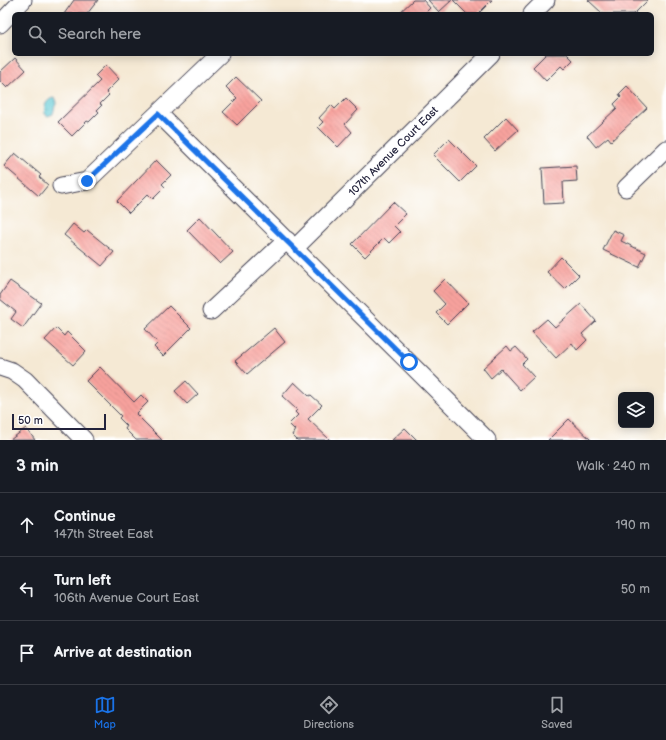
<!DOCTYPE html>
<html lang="en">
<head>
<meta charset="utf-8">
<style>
  body { margin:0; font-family:"Balsamiq Sans",sans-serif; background:#20242c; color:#f1f3f6 }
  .controls { position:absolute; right:12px; bottom:12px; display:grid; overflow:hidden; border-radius:6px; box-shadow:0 2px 10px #0003 }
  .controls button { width:36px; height:36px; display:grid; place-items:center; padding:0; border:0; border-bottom:1px solid #363941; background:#171b24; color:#f1f3f6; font:20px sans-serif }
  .scale { position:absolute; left:12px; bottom:10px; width:94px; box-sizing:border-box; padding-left:4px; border:2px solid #22223b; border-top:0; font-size:11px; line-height:14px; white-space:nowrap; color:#22223b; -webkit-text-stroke:3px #fff; paint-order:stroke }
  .stop { position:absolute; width:12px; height:12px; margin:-9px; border:3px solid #1a73e8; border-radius:50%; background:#fff }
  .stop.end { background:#1a73e8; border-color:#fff; box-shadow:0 1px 4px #0008 }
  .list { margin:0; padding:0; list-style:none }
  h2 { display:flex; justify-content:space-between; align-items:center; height:52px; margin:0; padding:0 16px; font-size:17px }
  h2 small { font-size:13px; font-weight:400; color:#9ea1a6 }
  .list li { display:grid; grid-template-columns:26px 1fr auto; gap:12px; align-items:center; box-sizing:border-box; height:64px; padding:0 16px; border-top:1px solid #363941 }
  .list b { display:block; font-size:15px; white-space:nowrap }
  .list p { margin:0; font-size:13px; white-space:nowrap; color:#9ea1a6 }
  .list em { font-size:13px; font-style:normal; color:#9ea1a6 }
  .icon { flex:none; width:22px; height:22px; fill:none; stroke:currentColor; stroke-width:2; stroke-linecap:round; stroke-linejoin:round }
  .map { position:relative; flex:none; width:666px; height:440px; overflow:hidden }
  .search { position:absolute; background:#171b24; box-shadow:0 2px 10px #0003; left:12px; right:12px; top:12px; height:44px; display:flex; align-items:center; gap:10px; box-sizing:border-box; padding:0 14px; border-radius:6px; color:#9ea1a6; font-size:15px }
  .sheet { height:244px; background:#171b24 }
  nav { display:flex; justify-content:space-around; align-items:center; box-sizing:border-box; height:56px; border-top:1px solid #363941; background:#171b24; font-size:11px; color:#9ea1a6 }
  nav a { display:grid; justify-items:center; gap:2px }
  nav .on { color:#1a73e8 }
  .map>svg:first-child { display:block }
  .water { fill:url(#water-ripples); stroke:#3f7587 }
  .building { fill:url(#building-back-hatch) }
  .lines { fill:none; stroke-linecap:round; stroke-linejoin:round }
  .minor-casing { stroke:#424052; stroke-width:19 }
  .minor { stroke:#fff; stroke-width:17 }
  .route { stroke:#1a73e8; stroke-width:5 }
  .labels { text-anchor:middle; stroke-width:3.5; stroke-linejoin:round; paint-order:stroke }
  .street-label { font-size:11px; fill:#22223b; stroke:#fff }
</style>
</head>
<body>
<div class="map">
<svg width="666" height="440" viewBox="0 0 666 440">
  <defs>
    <pattern id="water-ripples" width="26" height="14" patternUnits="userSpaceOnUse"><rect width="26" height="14" fill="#5cc8d3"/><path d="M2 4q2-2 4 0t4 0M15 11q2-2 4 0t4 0" fill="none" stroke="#4ca2ac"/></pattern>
    <pattern id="building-back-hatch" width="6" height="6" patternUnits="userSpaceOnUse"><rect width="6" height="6" fill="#f8a29d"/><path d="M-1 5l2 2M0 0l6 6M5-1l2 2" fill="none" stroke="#d48b88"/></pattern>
  </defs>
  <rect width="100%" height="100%" fill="#fff"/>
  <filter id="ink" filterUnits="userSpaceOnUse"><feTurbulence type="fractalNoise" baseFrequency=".025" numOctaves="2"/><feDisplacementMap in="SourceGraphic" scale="8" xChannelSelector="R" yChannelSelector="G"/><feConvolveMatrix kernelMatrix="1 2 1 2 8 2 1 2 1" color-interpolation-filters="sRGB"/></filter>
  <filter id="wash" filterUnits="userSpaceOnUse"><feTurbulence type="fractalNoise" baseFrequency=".012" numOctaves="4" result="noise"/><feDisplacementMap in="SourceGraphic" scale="16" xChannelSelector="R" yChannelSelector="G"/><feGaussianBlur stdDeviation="0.9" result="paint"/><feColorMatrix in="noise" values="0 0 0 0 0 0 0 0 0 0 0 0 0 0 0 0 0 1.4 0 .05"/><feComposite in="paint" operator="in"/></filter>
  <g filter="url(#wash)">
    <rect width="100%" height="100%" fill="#f5e9d4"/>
    <path class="water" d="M 53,98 L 56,99 L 57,102 L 55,106 L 53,114 L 48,116 L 45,114 C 43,107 46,100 53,98 Z"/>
    <g id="blocks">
      <path class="building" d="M 74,0 L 98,0 L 87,14 L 64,14 Z
        M 413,0 L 423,0 L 430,8 L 424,14 L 398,14 Z
        M 428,0 L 452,0 L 439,12 Z
        M 453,0 L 492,0 L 478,14 L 467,14 Z
        M 588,0 L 648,0 L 634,14 L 603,14 Z
        M 546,54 L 567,54 L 573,60 L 564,69 L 561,66 L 546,81 L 533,67 Z
        M 15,58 L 26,70 L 7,88 L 0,81 L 0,72 Z
        M 106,65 L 119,79 L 106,92 L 109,95 L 100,104 L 102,105 L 97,110 L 99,112 L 89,122 L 87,121 L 72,136 L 58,122 L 100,81 L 95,76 Z
        M 236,77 L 261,101 L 237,125 L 223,112 L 237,98 L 226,87 Z
        M 627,86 L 647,108 L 611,141 L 608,137 L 596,147 L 587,136 L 617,108 L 614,104 L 621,97 L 619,94 Z
        M 346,98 L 358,110 L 345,124 L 352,132 L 338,147 L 318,127 L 323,122 L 319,118 L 331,105 L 335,109 Z
        M 506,117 L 518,130 L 495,151 L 484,139 Z
        M 449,139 L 476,166 L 460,182 L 433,155 Z
        M 15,153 L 41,175 L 39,177 L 48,185 L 39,196 L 4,166 Z
        M 156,160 L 171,175 L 162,184 L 165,187 L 153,199 L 148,194 L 129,213 L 117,201 Z
        M 576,166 L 577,181 L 563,182 L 564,203 L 544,204 L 542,168 Z
        M 393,202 L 406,214 L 394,226 L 400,232 L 389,243 L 384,238 L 365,257 L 352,244 Z
        M 200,217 L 233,252 L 220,264 L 187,230 Z
        M 73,224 L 84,233 L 87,230 L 114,252 L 102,266 L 64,235 Z
        M 613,230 L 624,235 L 621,241 L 646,253 L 639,267 L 603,250 Z
        M 561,257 L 579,275 L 565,289 L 547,272 Z
        M 445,279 L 468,303 L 447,324 L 436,313 L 445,304 L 433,291 Z
        M 10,281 L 41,303 L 23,328 L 11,319 L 16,312 L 0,299 L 0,295 Z
        M 581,304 L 596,321 L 582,334 L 587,340 L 577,350 L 572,343 L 556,358 L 532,332 L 547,319 L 555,327 Z
        M 169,306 L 191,328 L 163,356 L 154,347 L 158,343 L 145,329 Z
        M 56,328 L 64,336 L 67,332 L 86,351 L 73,365 L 45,340 Z
        M 274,328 L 285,342 L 247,374 L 235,361 Z
        M 507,346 L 511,351 L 516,347 L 527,359 L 522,364 L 534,377 L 520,390 L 501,369 L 491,378 L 483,368 Z
        M 100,367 L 134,402 L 141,395 L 148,402 L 136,414 L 162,440 L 136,440 L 125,429 L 127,426 L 119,418 L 121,416 L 86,381 Z
        M 186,381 L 198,394 L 187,404 L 175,391 Z
        M 294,382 L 309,396 L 311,395 L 322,405 L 308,419 L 330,440 L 297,440 L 292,435 L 295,430 L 289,424 L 298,415 L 295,412 L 297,410 L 282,396 Z
        M 569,419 L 591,440 L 548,440 Z
        M 26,428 L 35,440 L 10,440 Z
        M 405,428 L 417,440 L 392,440 Z"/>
    </g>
  </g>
  <g filter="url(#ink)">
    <use href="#blocks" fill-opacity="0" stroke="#424052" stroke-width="1"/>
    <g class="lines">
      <defs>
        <path id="minor" d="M 532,14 L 546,0
          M 0,24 L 23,0
          M 159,114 L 487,440
          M 61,186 L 87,181 L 220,54
          M 626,188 L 666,149
          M 295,248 L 491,54
          M 211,311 L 287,240
          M 0,367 L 12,371 L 25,380 L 84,440"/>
      </defs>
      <use href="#minor" class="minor-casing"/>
      <use href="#minor" class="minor"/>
    </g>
  </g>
  <g class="lines" filter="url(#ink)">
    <path class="route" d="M 87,181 L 158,114 L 409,362"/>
  </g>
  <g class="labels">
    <g class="street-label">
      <text transform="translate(393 151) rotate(-45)" y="4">107th Avenue Court East</text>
    </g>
  </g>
</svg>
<div class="controls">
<button><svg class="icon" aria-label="layers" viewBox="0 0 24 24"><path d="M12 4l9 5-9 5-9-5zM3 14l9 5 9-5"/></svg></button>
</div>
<div class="scale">50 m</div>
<div class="stop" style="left:409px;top:362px"></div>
<div class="stop end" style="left:87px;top:181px"></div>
<div class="search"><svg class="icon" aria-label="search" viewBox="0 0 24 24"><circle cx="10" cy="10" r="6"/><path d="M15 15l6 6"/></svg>Search here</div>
</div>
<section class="sheet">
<h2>3 min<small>Walk · 240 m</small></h2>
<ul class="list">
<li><svg class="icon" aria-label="ahead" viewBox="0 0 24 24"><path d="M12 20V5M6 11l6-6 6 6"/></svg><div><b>Continue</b><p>147th Street East</p></div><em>190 m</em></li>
<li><svg class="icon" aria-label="left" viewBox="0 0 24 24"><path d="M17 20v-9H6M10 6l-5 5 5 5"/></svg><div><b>Turn left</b><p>106th Avenue Court East</p></div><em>50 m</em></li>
<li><svg class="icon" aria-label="arrive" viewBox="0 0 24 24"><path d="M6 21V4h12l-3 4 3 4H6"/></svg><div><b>Arrive at destination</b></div></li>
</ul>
</section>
<nav>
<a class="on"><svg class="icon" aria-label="map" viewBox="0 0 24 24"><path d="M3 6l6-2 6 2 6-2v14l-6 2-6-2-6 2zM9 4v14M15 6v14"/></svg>Map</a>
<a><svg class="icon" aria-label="directions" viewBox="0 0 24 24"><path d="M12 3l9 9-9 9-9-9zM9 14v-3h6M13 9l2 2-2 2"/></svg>Directions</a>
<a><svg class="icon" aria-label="saved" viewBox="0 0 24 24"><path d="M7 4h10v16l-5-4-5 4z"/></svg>Saved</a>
</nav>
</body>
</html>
